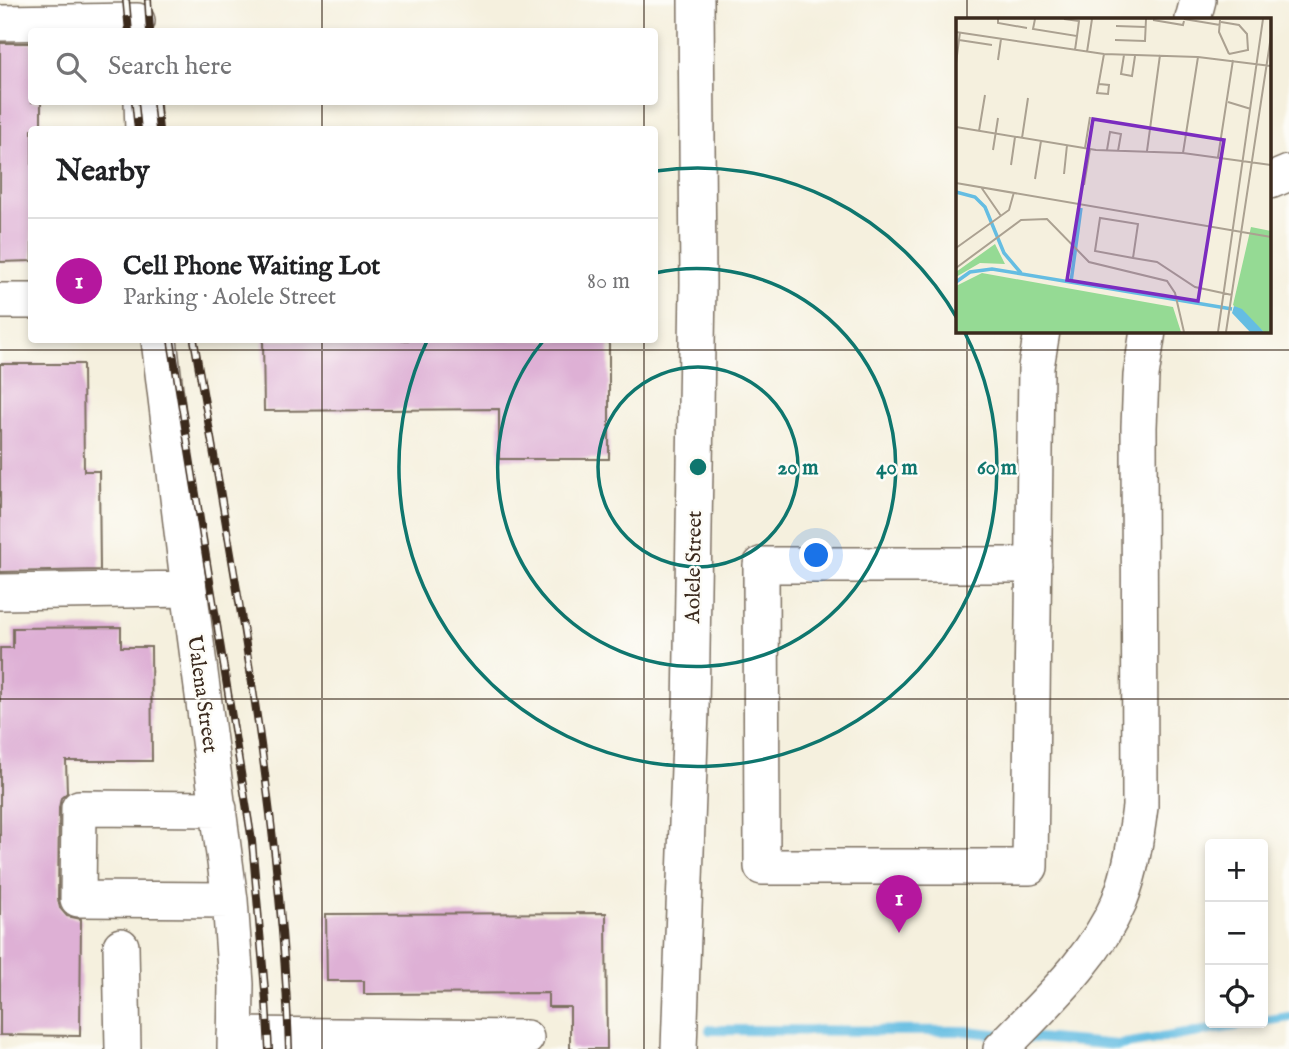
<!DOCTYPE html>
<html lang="en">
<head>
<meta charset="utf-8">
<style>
  body { margin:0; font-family:"IM FELL English",serif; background:#f2f2f2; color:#202124 }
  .controls { position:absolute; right:21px; bottom:21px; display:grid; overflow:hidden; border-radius:7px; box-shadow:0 4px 10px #0003 }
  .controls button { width:63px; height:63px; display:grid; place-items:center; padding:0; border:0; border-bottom:2px solid #e0e0e0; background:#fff; color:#202124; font:35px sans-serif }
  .you { position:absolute; left:817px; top:556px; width:24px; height:24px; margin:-18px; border:5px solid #fff; border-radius:50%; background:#1a73e8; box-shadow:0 0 0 10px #1a73e833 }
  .badge { display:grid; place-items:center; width:46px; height:46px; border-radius:50%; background:#b5179e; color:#fff; font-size:23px; font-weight:700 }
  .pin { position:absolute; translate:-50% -58px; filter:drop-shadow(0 2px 4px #0008) }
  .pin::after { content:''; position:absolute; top:37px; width:24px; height:21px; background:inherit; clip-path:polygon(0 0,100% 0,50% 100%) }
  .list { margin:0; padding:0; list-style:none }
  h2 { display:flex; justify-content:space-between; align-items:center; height:91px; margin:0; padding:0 28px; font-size:30px }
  h2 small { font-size:23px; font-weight:400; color:#757577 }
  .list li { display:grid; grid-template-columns:46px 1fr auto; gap:21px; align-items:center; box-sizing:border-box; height:126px; padding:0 28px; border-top:2px solid #e0e0e0 }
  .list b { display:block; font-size:26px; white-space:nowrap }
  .list p { margin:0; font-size:23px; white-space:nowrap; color:#757577 }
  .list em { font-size:23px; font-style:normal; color:#757577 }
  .icon { flex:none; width:38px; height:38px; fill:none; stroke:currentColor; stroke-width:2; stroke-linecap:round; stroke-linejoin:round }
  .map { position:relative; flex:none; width:1289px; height:1049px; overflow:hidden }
  .search { position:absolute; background:#fff; box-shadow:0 4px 10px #0003; left:28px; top:28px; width:630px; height:77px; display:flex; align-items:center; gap:18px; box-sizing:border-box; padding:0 24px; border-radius:7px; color:#757577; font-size:26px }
  .panel { position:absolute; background:#fff; box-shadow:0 4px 10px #0003; left:28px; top:126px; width:630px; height:217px; border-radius:7px }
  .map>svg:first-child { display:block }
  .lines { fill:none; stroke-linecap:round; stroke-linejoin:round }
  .stream { stroke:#65bde2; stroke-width:10 }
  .building { fill:#deb0d5 }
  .minor-casing { stroke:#7c6f61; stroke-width:38 }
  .minor { stroke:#fff; stroke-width:35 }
  .rail-casing { stroke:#3b2a1e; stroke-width:8 }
  .rail { stroke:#fdfcf7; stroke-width:5; stroke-dasharray:16; stroke-linecap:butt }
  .grid { fill:none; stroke:#3b2a1e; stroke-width:2; stroke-opacity:0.55 }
  .ring { fill:none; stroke:#0f766e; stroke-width:3.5 }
  .labels { text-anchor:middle; stroke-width:5; stroke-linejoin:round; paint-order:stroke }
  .street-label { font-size:21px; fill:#3b2a1e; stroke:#fdfcf7 }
  .inset-river { fill:none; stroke:#65bde2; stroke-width:3.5 }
  .inset-road { fill:none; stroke:#aba191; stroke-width:2 }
  .view { fill:#7b2cbf; fill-opacity:0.15; stroke:#7b2cbf; stroke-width:3.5 }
  .inset-edge { fill:none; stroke:#3b2a1e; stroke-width:3.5 }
  .centre { fill:#0f766e; stroke:#fdfcf7; stroke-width:3.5 }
  .ring-label { font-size:21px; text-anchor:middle; font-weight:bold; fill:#0f766e; stroke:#fdfcf7; stroke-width:5; stroke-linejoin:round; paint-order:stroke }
</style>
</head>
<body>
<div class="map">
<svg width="1289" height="1049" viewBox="0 0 1289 1049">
  <rect width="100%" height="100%" fill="#fdfcf7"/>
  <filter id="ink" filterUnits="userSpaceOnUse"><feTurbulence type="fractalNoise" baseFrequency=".0143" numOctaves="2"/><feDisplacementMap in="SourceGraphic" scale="14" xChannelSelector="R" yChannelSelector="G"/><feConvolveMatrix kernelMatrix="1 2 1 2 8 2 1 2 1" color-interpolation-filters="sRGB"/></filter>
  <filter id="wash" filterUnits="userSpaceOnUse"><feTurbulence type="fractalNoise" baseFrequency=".00686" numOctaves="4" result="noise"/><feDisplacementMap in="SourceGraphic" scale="28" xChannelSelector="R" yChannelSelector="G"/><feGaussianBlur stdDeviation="1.57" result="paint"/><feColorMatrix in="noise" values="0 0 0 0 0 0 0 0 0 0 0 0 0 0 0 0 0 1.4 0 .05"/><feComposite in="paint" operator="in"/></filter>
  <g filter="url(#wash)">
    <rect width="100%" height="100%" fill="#f5f0de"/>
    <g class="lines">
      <path class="stream" d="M 1263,1021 L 1289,1017
        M 710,1030 L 966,1031 L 1003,1035
        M 1025,1037 L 1118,1045 L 1254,1023"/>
    </g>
    <g id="blocks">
      <path class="building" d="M 0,43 L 32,43 L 32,102 L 41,102 L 41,130 L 32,130 L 32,261 L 0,262 Z
        M 263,340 L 609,340 L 609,459 L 499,459 L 499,409 L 264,411 Z
        M 0,364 L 83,364 L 84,471 L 99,471 L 100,570 L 0,572 Z
        M 121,627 L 121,647 L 151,647 L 152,761 L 66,761 L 67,793 L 61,798 L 59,808 L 58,899 L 60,908 L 67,916 L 81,919 L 80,1036 L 0,1035 L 0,648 L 13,648 L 13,628 Z
        M 606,913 L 607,1049 L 570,1049 L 570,1007 L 548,1007 L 548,993 L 364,994 L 364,981 L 327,981 L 326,914 Z"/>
    </g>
  </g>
  <g filter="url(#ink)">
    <use href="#blocks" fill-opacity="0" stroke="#7c6f61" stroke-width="2"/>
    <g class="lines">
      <defs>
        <path id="minor" d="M 1193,19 L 1198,0
          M 0,23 L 137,21
          M 142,102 L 143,130
          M 1270,181 L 1289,173
          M 0,301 L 32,301
          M 159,340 L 189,589 L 230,900 L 236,984 L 235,1049
          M 1034,565 L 761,565 L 762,867 L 1030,867 L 1036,367 L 1042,331
          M 0,592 L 189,589
          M 219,809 L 79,808 L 78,899 L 230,900
          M 121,946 L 123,1049
          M 235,1035 L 526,1038
          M 679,1049 L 691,711 L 698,284 L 696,0
          M 1001,1049 C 1044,1004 1094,960 1119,902 C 1131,872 1136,838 1140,807 L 1139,427 L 1141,376 L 1148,331"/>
      </defs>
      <use href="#minor" class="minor-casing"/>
      <use href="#minor" class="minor"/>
      <defs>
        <path id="rail" d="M 126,0 L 129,32
          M 148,0 L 150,32
          M 135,102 L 138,130
          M 156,102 L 159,130
          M 171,340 L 252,841 L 266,1001 L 269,1049
          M 194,340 C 234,574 281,810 289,1049"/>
      </defs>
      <use href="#rail" class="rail-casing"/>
      <use href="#rail" class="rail"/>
    </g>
  </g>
  <path class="grid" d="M 322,0 L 322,32M 644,0 L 644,32M 967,0 L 967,19M 322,102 L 322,130M 644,102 L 644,130M 967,331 L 967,1049M 322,340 L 322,1049M 644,340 L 644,1049M 0,350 L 1289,350M 0,699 L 1289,699"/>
  <g class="ring">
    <circle cx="698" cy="467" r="100"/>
    <path d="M655 273A199 199 0 1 1 544 340"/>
    <path d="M656 171A299 299 0 0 1 958 320M964 331A299 299 0 1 1 427 341"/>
  </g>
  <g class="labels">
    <g class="street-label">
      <text transform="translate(693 567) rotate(-89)" y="7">Aolele Street</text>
      <text transform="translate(203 694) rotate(82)" y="7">Ualena Street</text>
    </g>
  </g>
  <g transform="translate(956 18)">
    <rect width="315" height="315" fill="#f5f0de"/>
    <path d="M 295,209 L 315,213 L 315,314 L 308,314 L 277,287 ZM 39,226 L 49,246 L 24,245 L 0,259 L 0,254 ZM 26,255 L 217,289 L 225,314 L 0,314 L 0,268 Z" fill="#95da94"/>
    <path d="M 278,288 L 286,291 L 308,314 L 294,314 L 276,295 Z" fill="#65bde2"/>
    <path class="inset-river" d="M 0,174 L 19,179 L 29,189 L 48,235 L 65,255M 0,264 L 14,254 L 36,251 L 276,291M 115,264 L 125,190"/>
    <path class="inset-road" d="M 42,1 L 42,5 L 71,10M 79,1 L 77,11 L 121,18 L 119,32M 108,1 L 123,3 L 121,18M 228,1 L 264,7M 197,2 L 227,7 L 228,3M 264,2 L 263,14 L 273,36M 265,4 L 283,7 L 291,16 L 292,32 L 273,36M 160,8 L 190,9M 0,14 L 148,36 L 242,39 L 315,48M 3,22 L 36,27M 159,22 L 189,23 L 190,1M 131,34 L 136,1M 168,37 L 165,56 L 176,58 L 179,38M 42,42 L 45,21M 0,45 L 4,14M 143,66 L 153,67 L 152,76 L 141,75 L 148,36M 272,84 L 295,91M 0,109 L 140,132 L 227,135 L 315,147M 23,113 L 29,77M 66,120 L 72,80M 129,130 L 134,99M 37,132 L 42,100M 151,132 L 154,114 L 165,116 L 162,133M 191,133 L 204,37M 227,135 L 242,39M 262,139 L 277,42M 55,147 L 59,119M 108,156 L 111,127M 79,161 L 85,123M 0,165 L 315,219M 128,167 L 134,131M 25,169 L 45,198M 0,230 L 53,192 L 58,174M 177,240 L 182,206 L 144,200 L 139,233 L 177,240 L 201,244 L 239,269 L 276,277M 0,250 L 65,202 L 91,201 L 133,244 L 211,263 L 219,275 L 228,314M 262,314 L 307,1M 270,314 L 315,18"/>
    <path class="view" d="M 137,101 L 268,122 L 242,283 L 111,262 Z"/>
    <rect width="315" height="315" class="inset-edge"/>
  </g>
  <circle cx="698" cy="467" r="10" class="centre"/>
  <g class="ring-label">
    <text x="798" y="474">20 m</text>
    <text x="897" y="474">40 m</text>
    <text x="997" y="474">60 m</text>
  </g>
</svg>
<div class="controls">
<button>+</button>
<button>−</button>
<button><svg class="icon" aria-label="locate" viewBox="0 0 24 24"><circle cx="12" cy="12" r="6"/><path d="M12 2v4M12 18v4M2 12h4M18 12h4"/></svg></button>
</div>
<div class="you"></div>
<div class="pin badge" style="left:899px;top:933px">1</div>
<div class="search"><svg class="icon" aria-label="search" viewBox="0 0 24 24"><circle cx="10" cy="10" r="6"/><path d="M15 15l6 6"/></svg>Search here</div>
<section class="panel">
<h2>Nearby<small></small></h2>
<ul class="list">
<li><span class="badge">1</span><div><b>Cell Phone Waiting Lot</b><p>Parking · Aolele Street</p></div><em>80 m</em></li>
</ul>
</section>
</div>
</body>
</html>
